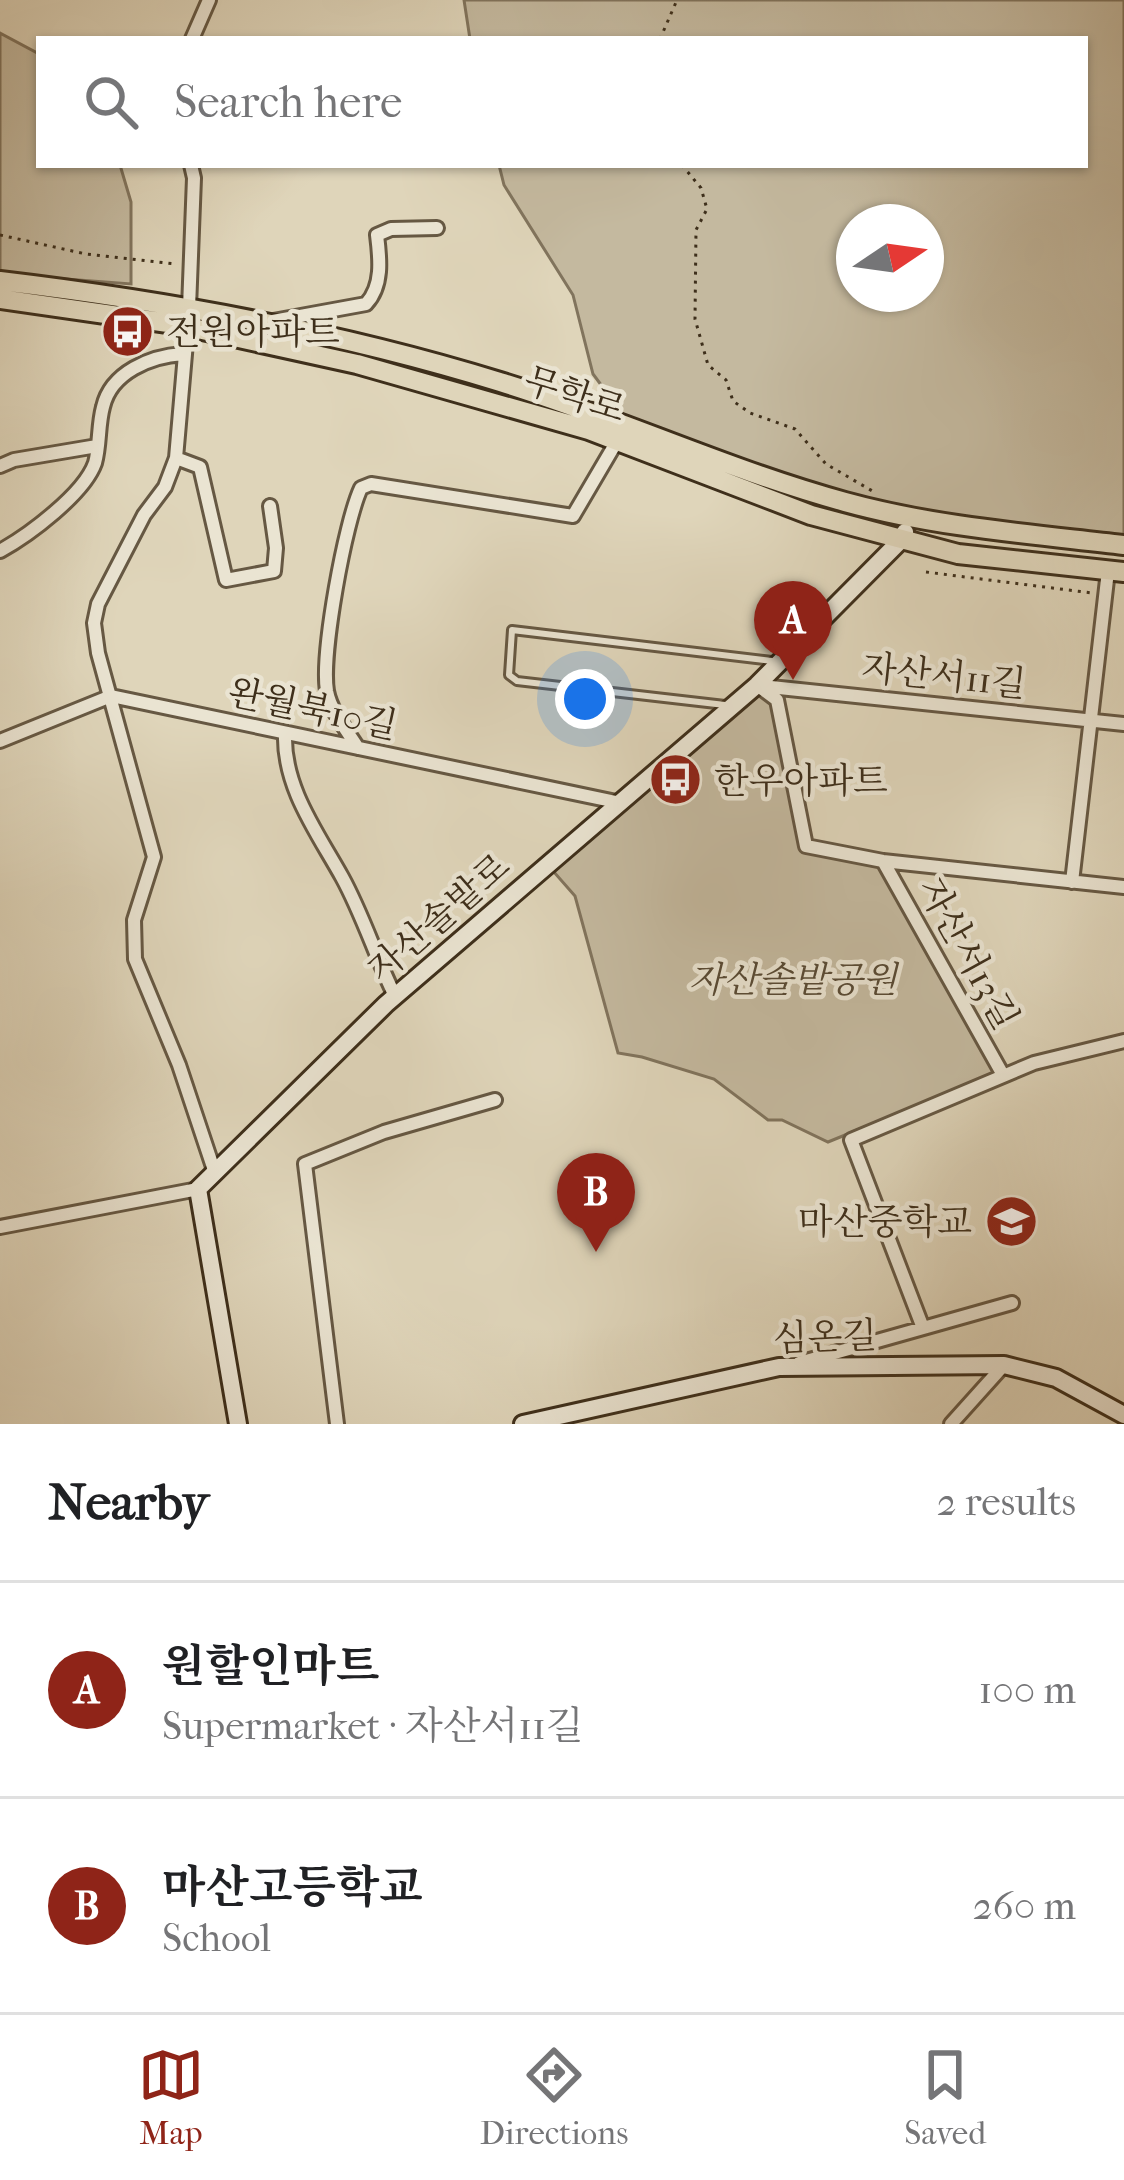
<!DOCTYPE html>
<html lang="en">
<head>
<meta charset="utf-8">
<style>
  body { margin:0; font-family:"IM FELL French Canon","Noto Serif KR",serif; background:#f2f2f2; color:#202124 }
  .compass { position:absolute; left:836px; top:204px; width:108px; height:108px; border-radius:50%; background:#fff; box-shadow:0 3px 9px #0004; rotate:77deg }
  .you { position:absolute; left:585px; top:699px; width:42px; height:42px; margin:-30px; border:9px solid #fff; border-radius:50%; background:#1a73e8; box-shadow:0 0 0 18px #1a73e833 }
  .badge { display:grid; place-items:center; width:78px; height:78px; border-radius:50%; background:#8f2418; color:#fff; font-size:39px; font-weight:700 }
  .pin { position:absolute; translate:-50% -99px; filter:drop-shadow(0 3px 6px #0008) }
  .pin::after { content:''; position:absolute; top:63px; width:42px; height:36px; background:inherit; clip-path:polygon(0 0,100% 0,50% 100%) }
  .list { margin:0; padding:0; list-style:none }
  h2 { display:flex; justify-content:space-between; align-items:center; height:156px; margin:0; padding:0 48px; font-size:51px }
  h2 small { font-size:39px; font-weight:400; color:#757577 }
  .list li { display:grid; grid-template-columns:78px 1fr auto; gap:36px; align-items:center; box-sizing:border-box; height:216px; padding:0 48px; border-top:3px solid #e0e0e0 }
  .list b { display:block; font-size:45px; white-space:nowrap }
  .list p { margin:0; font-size:39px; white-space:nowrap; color:#757577 }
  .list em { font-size:39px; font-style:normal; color:#757577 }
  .icon { flex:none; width:66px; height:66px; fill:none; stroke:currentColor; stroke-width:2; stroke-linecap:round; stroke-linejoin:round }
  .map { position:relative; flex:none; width:1124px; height:1424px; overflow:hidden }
  .search { position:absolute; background:#fff; box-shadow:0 3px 9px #0004; left:36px; right:36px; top:36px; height:132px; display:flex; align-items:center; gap:30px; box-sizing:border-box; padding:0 42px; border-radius:0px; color:#757577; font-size:45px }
  .sheet { height:588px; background:#fff }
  nav { display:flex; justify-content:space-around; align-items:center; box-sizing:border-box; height:168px; border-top:3px solid #e0e0e0; background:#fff; font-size:33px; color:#757577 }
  nav a { display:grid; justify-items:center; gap:6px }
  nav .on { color:#8f2418 }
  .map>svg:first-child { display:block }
  .green { fill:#c4b99f; stroke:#81745d; stroke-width:3; fill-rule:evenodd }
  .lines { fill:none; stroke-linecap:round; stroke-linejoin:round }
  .lane-casing { stroke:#665843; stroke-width:12 }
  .street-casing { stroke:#665843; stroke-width:18 }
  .secondary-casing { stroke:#3e2f1b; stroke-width:22 }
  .primary-casing { stroke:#3e2f1b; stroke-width:24 }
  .path { stroke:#3e2f1b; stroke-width:3; stroke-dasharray:3 6; stroke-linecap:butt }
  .lane { stroke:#eae4d2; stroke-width:6 }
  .street { stroke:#eae4d2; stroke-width:12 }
  .secondary { stroke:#eae4d2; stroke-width:16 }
  .primary { stroke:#dfd5ba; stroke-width:18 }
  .labels { text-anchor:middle; stroke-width:9; stroke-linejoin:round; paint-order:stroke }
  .poi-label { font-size:36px; fill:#3e2f1b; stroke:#eae4d2; text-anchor:start }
  .street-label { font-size:36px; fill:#3e2f1b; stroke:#eae4d2 }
  .park-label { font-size:36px; font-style:italic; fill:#594b35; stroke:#eae4d2 }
</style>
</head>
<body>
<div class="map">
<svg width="1124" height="1424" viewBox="0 0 1124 1424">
  <rect width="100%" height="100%" fill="#dfd5ba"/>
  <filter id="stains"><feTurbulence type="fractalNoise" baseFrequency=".00167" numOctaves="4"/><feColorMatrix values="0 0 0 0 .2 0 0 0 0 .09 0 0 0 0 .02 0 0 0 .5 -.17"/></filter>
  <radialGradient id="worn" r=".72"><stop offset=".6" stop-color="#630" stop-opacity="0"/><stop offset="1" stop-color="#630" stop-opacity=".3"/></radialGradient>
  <path class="green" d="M 464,0 L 1124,0 L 1124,540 L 818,500 L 716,472 L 636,432 L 593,374 L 573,295 L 504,185 L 499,165 L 1085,165 L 1085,39 L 470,39 ZM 854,222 L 926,222 L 926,294 L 854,294 Z
    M 0,33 L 39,54 L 39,165 L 120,165 L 131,202 L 131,284 L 0,274 Z
    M 760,693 L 772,703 L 803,849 L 878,864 L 995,1074 L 828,1142 L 782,1120 L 768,1120 L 714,1079 L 642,1057 L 618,1053 L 575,896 L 553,871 Z"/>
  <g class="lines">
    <defs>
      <path id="lane" d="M 725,705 L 517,681 L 509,675 L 512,630 L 772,661"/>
      <path id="street" d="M 192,39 L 209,0
        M 191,165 L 194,178 L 189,308 L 176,458 L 165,487 L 144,515 L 98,604 L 94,623 L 98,653 L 154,857 L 134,920 L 135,959 L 179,1065 L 215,1173
        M 273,321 L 366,304 C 383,286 380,259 377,235 L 391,229 L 437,228
        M 176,458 L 200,467 L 226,580 L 274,571 L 276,548 L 270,506
        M 0,466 L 14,460 L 97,446
        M 0,551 C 29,535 84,494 95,463 C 100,445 98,425 103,407 C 111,372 151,356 183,354
        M 757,685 L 777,700 L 806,846 L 883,861 L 1124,887
        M 761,686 L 1124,724
        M 285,733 C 283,787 317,832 342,877 C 363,915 376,958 395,996
        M 0,741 L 111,696 L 621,803
        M 358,748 C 347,730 331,712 327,691 C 321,654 345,522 361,488 L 371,484 L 573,516 L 617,441
        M 883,861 L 1003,1075
        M 1072,882 L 1108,571
        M 0,1227 L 198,1189
        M 923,1328 L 851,1140 L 1034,1063 L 1124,1041
        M 799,1363 L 1012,1303
        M 337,1424 L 305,1164 L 384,1132 L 495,1100
        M 951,1424 L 1004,1365"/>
      <path id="secondary" d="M 238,1424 L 198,1189 L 386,1004 L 757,685 L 902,539 L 905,532
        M 523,1424 L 779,1367 L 1004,1365 L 1056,1378 L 1124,1415"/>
      <path id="primary" d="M 0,281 C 168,301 338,332 500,382 C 616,417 728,470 845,502 C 936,527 1030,534 1124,545
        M 0,299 L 175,324 L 357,364 L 589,430 L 811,515 L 958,554 L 1124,572"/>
    </defs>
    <use href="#lane" class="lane-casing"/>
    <use href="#street" class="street-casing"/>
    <use href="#secondary" class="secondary-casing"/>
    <use href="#primary" class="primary-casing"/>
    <path class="path" d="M 660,39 L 677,0
      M 682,165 L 701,188 L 707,209 L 696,230 L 695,319 L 708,365 L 726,380 L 733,401 L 750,413 L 795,429 L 826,464 L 874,492
      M 0,235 L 86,254 L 176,264
      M 926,572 L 1092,593"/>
    <use href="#lane" class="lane"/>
    <use href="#street" class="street"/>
    <use href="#secondary" class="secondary"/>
    <use href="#primary" class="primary"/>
  </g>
  <defs>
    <symbol id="bus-disc" viewBox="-11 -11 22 22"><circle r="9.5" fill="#8f2418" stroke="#eae4d2"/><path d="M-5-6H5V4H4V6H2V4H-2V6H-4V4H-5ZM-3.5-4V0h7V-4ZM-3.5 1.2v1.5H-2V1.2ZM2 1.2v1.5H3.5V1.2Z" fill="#fff"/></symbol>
    <symbol id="school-disc" viewBox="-11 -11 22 22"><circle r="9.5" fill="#8f2418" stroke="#eae4d2"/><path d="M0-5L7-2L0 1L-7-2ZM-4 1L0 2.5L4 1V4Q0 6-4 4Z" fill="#fff"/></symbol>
  </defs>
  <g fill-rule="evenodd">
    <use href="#bus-disc" x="98" y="302" width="59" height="59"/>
    <use href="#bus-disc" x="646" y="750" width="59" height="59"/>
    <use href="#school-disc" x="982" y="1192" width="59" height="59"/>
  </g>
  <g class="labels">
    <g class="poi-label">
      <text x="166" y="344">전원아파트</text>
      <text x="714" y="793">한우아파트</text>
      <text x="972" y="1234" text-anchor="end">마산중학교</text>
    </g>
    <g class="street-label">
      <text transform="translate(575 394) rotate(18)" y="13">무학로</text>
      <text transform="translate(944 675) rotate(6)" y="13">자산서11길</text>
      <text transform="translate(313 708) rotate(12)" y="13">완월북10길</text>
      <text transform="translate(438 917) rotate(-41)" y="13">자산솔밭로</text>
      <text transform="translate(969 953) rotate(61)" y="13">자산서13길</text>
      <text transform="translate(825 1336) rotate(-2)" y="13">심온길</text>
    </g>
    <g class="park-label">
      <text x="793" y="992">자산솔밭공원</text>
    </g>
  </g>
  <rect width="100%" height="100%" filter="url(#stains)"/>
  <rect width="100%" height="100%" fill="url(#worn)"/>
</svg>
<svg class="compass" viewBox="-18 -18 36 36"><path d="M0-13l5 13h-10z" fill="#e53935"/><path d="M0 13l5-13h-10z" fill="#757577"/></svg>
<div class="you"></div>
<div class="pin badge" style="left:793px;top:680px">A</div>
<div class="pin badge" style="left:596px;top:1252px">B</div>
<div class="search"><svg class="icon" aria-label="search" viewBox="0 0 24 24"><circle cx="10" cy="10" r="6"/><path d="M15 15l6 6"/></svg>Search here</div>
</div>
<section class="sheet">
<h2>Nearby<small>2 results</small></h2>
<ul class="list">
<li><span class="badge">A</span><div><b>원할인마트</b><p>Supermarket · 자산서11길</p></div><em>100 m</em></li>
<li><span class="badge">B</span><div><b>마산고등학교</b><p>School</p></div><em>260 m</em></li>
</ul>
</section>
<nav>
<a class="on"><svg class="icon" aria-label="map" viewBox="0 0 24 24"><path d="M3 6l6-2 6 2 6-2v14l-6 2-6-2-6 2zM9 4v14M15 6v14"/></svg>Map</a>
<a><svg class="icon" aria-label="directions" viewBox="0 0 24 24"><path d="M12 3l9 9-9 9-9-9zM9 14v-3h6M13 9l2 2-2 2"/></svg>Directions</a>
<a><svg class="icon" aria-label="saved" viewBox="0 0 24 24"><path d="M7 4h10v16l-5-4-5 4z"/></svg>Saved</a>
</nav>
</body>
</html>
